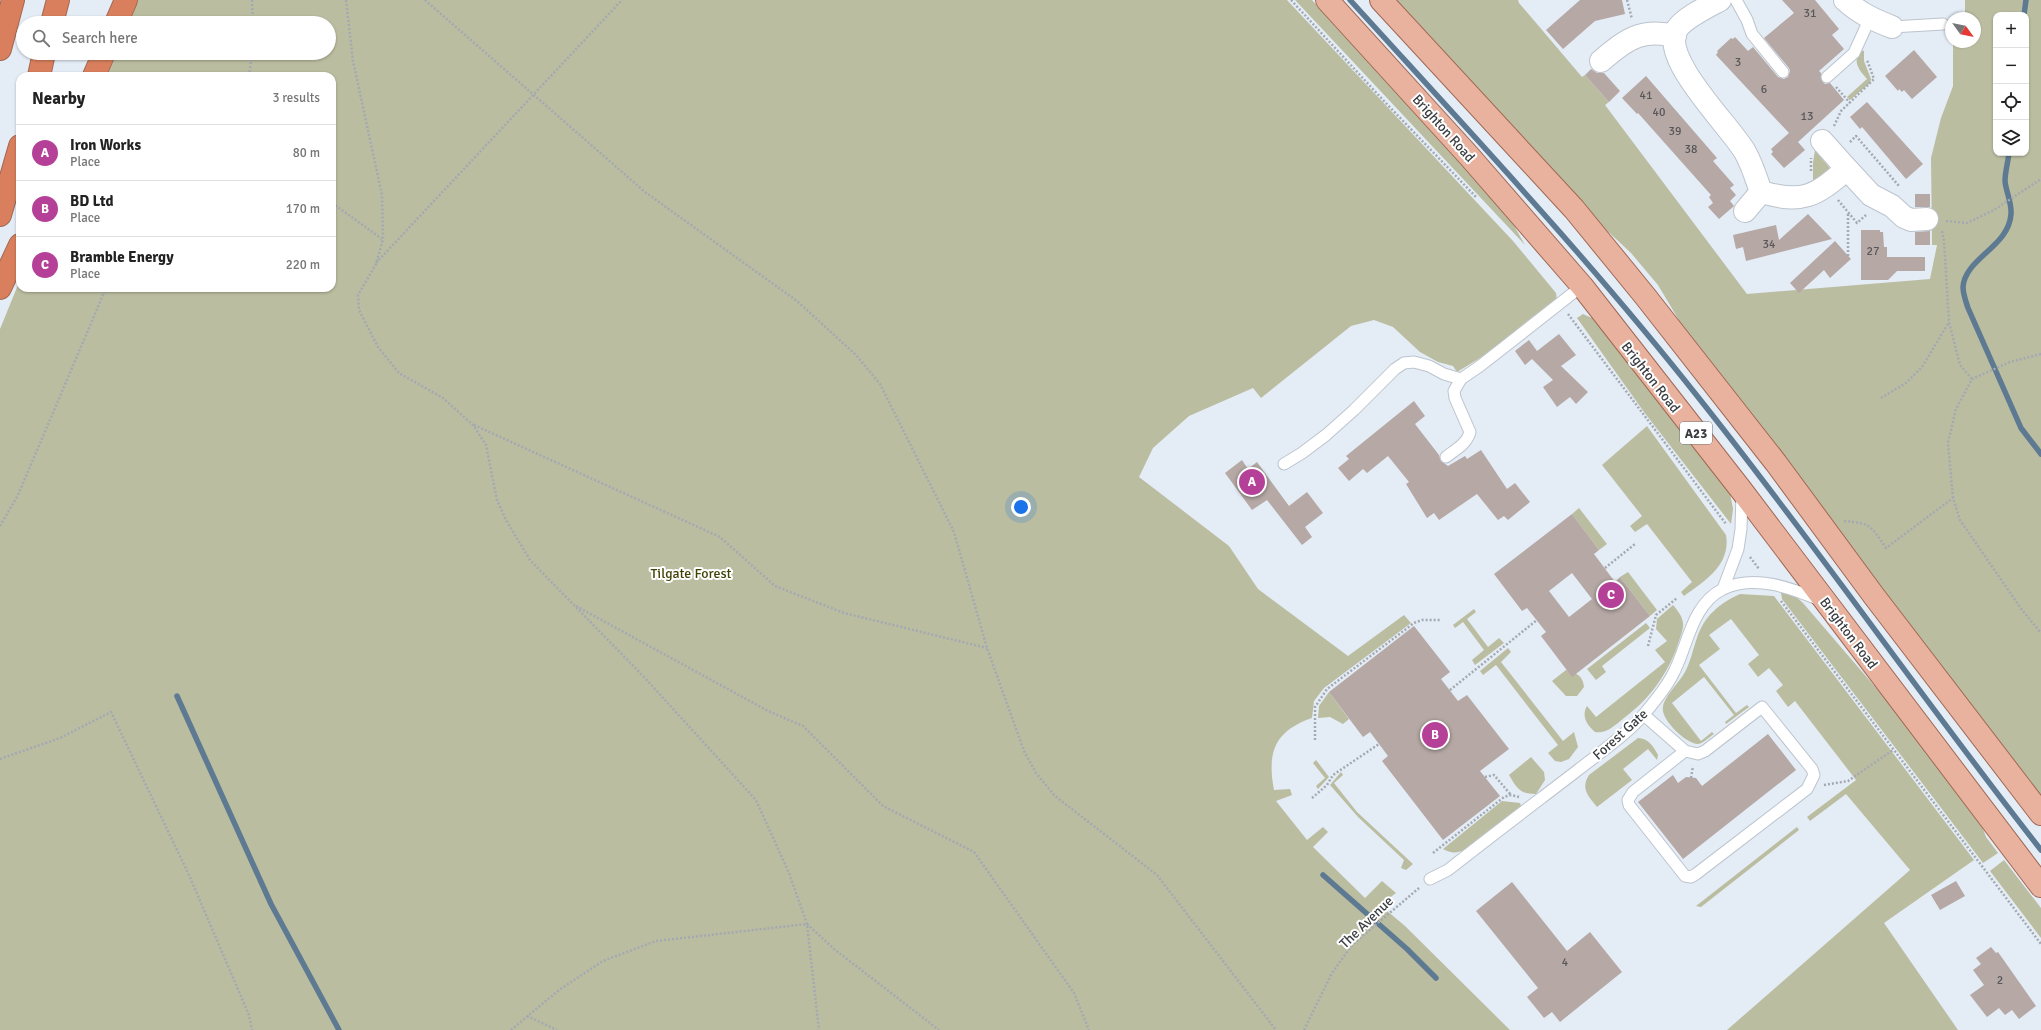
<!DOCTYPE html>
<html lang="en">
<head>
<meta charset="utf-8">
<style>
  body { margin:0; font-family:Signika,sans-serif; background:#f6f6f6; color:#222 }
  .controls { position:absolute; right:12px; top:12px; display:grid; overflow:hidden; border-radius:8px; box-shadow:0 1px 3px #0004 }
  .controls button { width:36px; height:36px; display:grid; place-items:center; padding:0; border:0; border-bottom:1px solid #e0e0e0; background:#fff; color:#222; font:20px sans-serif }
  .compass { position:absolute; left:1945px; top:12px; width:36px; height:36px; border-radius:50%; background:#fff; box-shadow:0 1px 3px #0004; rotate:123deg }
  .you { position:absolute; left:1021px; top:507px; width:14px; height:14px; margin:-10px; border:3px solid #fff; border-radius:50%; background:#1a73e8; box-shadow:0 0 0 6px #1a73e833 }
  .badge { display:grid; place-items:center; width:26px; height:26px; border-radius:50%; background:#b54098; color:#fff; font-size:13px; font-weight:700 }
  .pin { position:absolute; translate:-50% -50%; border:2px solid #fff; box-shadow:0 1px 4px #0006 }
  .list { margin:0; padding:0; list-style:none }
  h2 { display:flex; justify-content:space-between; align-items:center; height:52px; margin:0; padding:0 16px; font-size:17px }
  h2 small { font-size:13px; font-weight:400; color:#767676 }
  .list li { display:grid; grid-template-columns:26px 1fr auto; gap:12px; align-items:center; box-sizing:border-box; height:56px; padding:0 16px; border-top:1px solid #e0e0e0 }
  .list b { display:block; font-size:15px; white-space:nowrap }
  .list p { margin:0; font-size:13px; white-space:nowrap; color:#767676 }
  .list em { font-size:13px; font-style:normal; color:#767676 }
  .icon { flex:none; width:22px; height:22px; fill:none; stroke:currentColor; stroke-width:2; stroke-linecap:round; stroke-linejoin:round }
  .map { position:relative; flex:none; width:2041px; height:1030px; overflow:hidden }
  .search { position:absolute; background:#fff; box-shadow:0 1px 3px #0004; left:16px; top:16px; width:320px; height:44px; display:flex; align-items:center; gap:10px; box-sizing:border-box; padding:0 14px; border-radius:22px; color:#767676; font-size:15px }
  .panel { position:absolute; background:#fff; box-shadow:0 1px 3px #0004; left:16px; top:72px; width:320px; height:220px; border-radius:12px }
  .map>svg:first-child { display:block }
  .green { fill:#bbbda0; fill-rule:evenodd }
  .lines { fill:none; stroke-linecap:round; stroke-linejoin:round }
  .stream { stroke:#5d7a92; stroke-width:5.5 }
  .building { fill:#b5a8a5; fill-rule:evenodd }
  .service-casing { stroke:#bcc4cd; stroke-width:13 }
  .minor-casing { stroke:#bcc4cd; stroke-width:24 }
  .primary-casing { stroke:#a16853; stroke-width:24 }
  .motorway-casing { stroke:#a16853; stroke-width:24 }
  .path { stroke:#a3a9b1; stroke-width:2.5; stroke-dasharray:2 2; stroke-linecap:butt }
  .service { stroke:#fff; stroke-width:11 }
  .minor { stroke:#fff; stroke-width:22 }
  .primary { stroke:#e8b29e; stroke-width:22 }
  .motorway { stroke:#d97f5d; stroke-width:22 }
  .labels { text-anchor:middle; stroke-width:4; stroke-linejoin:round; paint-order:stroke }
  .number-label { font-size:12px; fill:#585759 }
  .shield { fill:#fff; stroke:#747679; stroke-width:1 }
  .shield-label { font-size:13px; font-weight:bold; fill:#393c40 }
  .street-label { font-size:14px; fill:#393c40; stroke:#fff }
  .park-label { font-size:14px; fill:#424207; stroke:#fff }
</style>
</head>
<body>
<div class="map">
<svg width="2041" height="1030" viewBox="0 0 2041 1030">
  <rect width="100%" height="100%" fill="#e4ecf6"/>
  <path class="green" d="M 138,0 L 1287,0 L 1513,241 L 1556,293 L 1557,301 L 1480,358 L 1457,372 L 1453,366 L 1438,362 L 1420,352 L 1393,327 L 1374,320 L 1351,326 L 1261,398 L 1253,388 L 1189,416 L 1153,448 L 1139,477 L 1229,546 L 1258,589 L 1348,656 L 1404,615 L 1411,623 L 1324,688 L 1314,701 L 1312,718 C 1274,731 1267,753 1274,790 L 1290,789 L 1292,795 L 1276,801 L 1307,840 L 1323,827 L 1328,832 L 1313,847 L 1365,898 L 1382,881 L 1396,893 L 1380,905 L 1405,926 L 1510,1030 L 0,1030 L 0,329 L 20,280 L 20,288 L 332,288 L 332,76 L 107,76 L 117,53 L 329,53 L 329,23 L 129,23 Z
    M 1295,0 L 1312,0 L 1392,85 L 1508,215 L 1525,245 Z
    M 1395,0 L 1518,0 L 1519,3 L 1582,77 L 1585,75 L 1609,102 L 1605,105 L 1747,294 L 1930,279 L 1937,245 L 1932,245 L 1931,158 L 1941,118 L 1953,86 L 1953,42 L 1975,42 L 1975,18 L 1965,18 L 1965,0 L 2041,0 L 2041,795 L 1759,431 L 1689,337 L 1658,285 L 1631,253 L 1601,225 ZM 1996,15 L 2026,15 L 2026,153 L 1996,153 Z
    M 1859,50 L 1864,51 L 1864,61 L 1871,79 L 1870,83 L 1850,100 L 1847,97 L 1867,79 C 1859,70 1853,63 1859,50 Z
    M 1815,150 L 1829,167 L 1829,171 L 1813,183 L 1813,163 Z
    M 1583,314 L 1594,319 L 1604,328 L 1730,493 L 1733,509 L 1731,524 L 1644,412 L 1577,318 Z
    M 1647,426 L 1726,535 C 1731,565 1705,581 1684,596 L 1681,592 L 1692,582 L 1647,524 L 1635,532 L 1630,526 L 1642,516 L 1602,465 Z
    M 1579,508 L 1607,544 L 1599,550 L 1572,514 Z
    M 1628,572 L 1657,610 L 1650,616 L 1620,577 Z
    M 1785,592 L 1794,595 L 1803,603 L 1913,731 L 1979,818 L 1986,837 L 1998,853 L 1983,863 L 1782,599 L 1781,593 Z
    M 1740,594 L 1774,596 L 1974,860 L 1884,923 L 1958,1030 L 1727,1030 L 1910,870 L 1846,794 L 1810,821 L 1807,817 L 1856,780 L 1795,701 L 1788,707 L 1776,691 L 1783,685 L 1769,668 L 1758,677 L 1748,664 L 1759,655 L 1731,619 L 1709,635 L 1720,649 L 1699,665 L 1736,713 L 1747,705 L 1749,707 L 1726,724 L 1725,722 L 1734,715 L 1704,677 L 1672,703 L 1701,741 L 1712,732 L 1714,734 C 1709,737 1704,743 1698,744 C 1686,744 1660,719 1663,707 C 1664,696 1681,681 1686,670 C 1691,660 1693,649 1697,638 C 1704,616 1720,603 1740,594 Z
    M 1673,605 C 1678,611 1684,618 1683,627 C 1682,634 1678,643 1676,650 C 1664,679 1649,699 1624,718 C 1615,725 1607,734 1595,732 C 1587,725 1581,716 1587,706 L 1596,717 L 1665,662 L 1655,650 L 1667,641 L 1656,629 L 1657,619 Z
    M 1474,609 L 1476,612 L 1467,619 L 1488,647 L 1499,638 L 1504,643 L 1475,665 L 1472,660 L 1484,650 L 1463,622 L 1455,628 L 1453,625 Z
    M 1646,623 L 1650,628 L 1602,666 L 1606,672 L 1596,680 L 1587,669 Z
    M 1508,648 L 1511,652 L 1501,662 L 1563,741 L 1574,732 L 1578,747 L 1569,759 L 1561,762 L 1555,761 L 1548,753 L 1558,745 L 1496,665 L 1483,675 L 1480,671 Z
    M 1566,670 C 1577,673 1583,676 1584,687 L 1577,696 L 1566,696 L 1552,681 Z
    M 1329,692 L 1349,719 L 1343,724 L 1330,717 L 1318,718 L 1319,706 Z
    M 1638,738 C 1648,738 1654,747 1658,755 L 1657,760 L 1648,749 L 1623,769 L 1632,780 L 1597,807 C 1589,797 1580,789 1589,775 Z
    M 1531,757 L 1544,772 L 1545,780 L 1536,794 C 1519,794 1517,788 1509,775 Z
    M 1316,760 L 1329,777 L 1318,789 L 1316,786 L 1325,778 L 1313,763 Z
    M 1341,772 L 1343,775 L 1334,783 L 1357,812 L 1413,864 L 1406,870 L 1401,868 L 1404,860 L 1358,817 L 1330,785 Z
    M 1502,801 L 1520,803 L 1521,806 L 1467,849 C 1457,853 1452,854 1443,849 Z
    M 1797,827 L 1799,830 L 1701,907 L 1696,906 Z
    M 2004,860 L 2041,908 L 2041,938 L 1990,871 Z"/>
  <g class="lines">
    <path class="stream" d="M 1350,0 C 1468,130 1589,259 1698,397 C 1816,545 1924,701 2041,850
      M 2024,15 L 2026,0
      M 2009,153 C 2008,162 2005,172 2005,181 C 2006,192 2012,203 2011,214 C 2009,247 1965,258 1963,287 C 1963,294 1966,302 1968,308 L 2021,428 L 2041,454
      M 177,696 L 271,904 L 339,1030
      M 1323,875 L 1407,949 L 1436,978"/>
  </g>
  <path class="building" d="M 1580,0 L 1622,0 L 1625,14 L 1595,21 L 1563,49 L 1546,30 Z
    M 1782,0 L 1815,0 L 1839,29 L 1832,35 L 1844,49 L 1819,71 L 1821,73 L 1822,81 L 1825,84 L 1830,83 L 1844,100 L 1798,142 L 1805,150 L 1784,168 L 1771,154 L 1773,152 L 1771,149 L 1789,133 L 1716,55 L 1718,52 L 1717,51 L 1731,38 L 1733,39 L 1735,37 L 1748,51 L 1753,47 L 1778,77 L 1784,79 L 1788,77 L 1790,71 L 1789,68 L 1764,38 L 1794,13 Z
    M 1914,50 L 1937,77 L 1912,99 L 1904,90 L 1902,92 L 1899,89 L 1898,91 L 1885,76 Z
    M 1591,69 L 1597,73 L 1604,73 L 1620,91 L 1609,102 L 1585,75 Z
    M 1646,76 L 1717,158 L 1713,161 L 1734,185 L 1730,188 L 1736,195 L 1730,201 L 1734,206 L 1719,219 L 1708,207 L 1713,203 L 1709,197 L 1711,195 L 1638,113 L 1637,114 L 1622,98 Z
    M 1867,102 L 1923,164 L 1906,179 L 1862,127 L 1860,129 L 1850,117 Z
    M 1915,194 L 1930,194 L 1930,207 L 1915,207 Z
    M 1808,214 L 1832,239 L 1746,261 L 1743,247 L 1736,249 L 1733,235 L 1776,225 L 1779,240 Z
    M 1861,230 L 1880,230 L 1880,232 L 1883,232 L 1884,247 L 1887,247 L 1887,257 L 1925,257 L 1925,271 L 1897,271 L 1888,280 L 1861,280 Z
    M 1930,231 L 1930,245 L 1915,245 L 1915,232 Z
    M 1835,241 L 1851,259 L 1830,278 L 1824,270 L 1799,293 L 1790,283 Z
    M 1559,334 L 1576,355 L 1561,366 L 1588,392 L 1576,404 L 1570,397 L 1557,407 L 1543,387 L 1553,380 L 1532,359 L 1525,365 L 1515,351 L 1529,340 L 1537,351 Z
    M 1414,401 L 1425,416 L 1415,424 L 1439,455 L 1441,461 L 1448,466 L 1465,456 L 1467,459 L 1481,450 L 1507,489 L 1515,483 L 1530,502 L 1508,520 L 1504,516 L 1498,520 L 1477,494 L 1439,520 L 1434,513 L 1427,518 L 1406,484 L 1409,482 L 1388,456 L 1367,473 L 1363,469 L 1349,481 L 1338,468 L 1349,459 L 1346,456 Z
    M 1242,460 L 1248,469 L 1257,462 L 1289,506 L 1307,492 L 1323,513 L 1305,527 L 1312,537 L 1302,545 L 1267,500 L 1252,510 L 1225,473 Z
    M 1572,514 L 1599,550 L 1594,554 L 1615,582 L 1620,577 L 1650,616 L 1572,677 L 1541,636 L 1546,632 L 1527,608 L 1522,611 L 1494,574 ZM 1572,573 L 1592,599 L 1569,617 L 1549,591 Z
    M 1414,626 L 1450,672 L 1441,679 L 1458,701 L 1467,695 L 1509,749 L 1480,771 L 1500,796 L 1443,840 L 1382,761 L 1388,756 L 1370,732 L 1363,737 L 1329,692 Z
    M 1768,734 L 1796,770 L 1683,859 L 1638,802 L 1673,775 L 1678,783 L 1686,777 L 1696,778 L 1702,786 Z
    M 1956,881 L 1965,896 L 1940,910 L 1931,895 Z
    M 1512,882 L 1567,951 L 1590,932 L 1622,972 L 1560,1022 L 1552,1012 L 1544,1018 L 1527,997 L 1538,988 L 1476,911 Z
    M 1991,947 L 1996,953 L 1998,952 L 2036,1006 L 2019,1019 L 2012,1010 L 2005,1015 L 1999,1008 L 1987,1017 L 1970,995 L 1984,985 L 1973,970 L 1981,964 L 1976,958 Z"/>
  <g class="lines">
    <defs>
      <path id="service" d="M 1736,0 L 1747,20 L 1752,34 L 1783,72
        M 1892,27 L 1943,24
        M 1827,77 L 1854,53 L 1870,18
        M 1446,457 C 1455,450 1467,444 1470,432 L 1455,398 L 1454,391 L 1461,379 L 1480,366 L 1582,286
        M 1284,464 L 1302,453 L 1326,435 L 1354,410 L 1395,369 L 1404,363 L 1414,362 L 1429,366 L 1444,374 L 1461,379
        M 1723,589 L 1738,549 L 1741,529 L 1742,493
        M 1644,715 L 1685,751 L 1698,754 L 1705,751 L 1762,707 L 1812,769 L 1814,775 L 1807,789 L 1696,874 L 1691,877 L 1685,876 L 1629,805 L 1628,800 L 1633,792 L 1685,751
        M 1430,879 L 1448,870 C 1491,836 1535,803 1578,770 C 1598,754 1630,732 1645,713 C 1655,701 1666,688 1673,674 C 1688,646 1691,605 1723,589 C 1755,574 1791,588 1820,600"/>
      <path id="minor" d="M 1720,0 C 1709,6 1684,18 1677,29 C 1659,58 1731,127 1745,152 C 1752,164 1756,178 1761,192 C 1804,204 1815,196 1847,169 L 1871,195 L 1892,206 L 1904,217 L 1911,220 L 1927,219
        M 1845,0 C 1859,13 1874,20 1892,27
        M 1601,61 C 1625,40 1641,28 1675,36
        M 1822,141 L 1847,169
        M 1745,211 L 1761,192"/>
      <path id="primary" d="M 1327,0 L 1469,156 L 1582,286 L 1742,491 L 2041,886
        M 1381,0 L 1574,209 L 1645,296 L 1776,463 L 1874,596 L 2041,814"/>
      <path id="motorway" d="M 52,23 L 58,0
        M 116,23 L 126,0
        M 0,49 L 13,0
        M 39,76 L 44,53
        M 94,76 L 104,53
        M 0,215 L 20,146
        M 0,288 L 20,245"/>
    </defs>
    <use href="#service" class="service-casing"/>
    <use href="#minor" class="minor-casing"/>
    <use href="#primary" class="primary-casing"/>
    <use href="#motorway" class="motorway-casing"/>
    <path class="path" d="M 252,0 L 253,23
      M 346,0 L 353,61 L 382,195 L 383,239 L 376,264 L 358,295 L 359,310 L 378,347 L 399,373 L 443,398 L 473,425 L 486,445 L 497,500 L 506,520 L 530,560 L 644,677 L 756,800 L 789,873 L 807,924 L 819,1030
      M 425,0 L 645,192 L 797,301 L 856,355 L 880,384 L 954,532 L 987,648 L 1024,751 L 1036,773 L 1055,796 L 1157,875 L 1276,1030
      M 1291,0 L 1382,99 L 1477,198
      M 1627,0 L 1632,19
      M 249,76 L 252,53
      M 1836,87 L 1850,103
      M 1834,126 L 1841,111 L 1874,79 L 1867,60
      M 1850,142 L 1856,136 L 1899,186 L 1898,187
      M 1811,171 L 1811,158
      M 1838,200 L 1857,223 L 1866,215
      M 332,203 L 382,239
      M 1946,221 L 1967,223 L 1994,210 L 2041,179
      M 1942,231 L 1944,241 L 1949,322 L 1960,365 L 1972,379
      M 1848,256 L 1848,213
      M 376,263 L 622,0
      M 1568,314 L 1726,524
      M 2041,354 L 2010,362 L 1972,379 L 1956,409 L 1948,443 L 1953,498 L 1960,520 L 2022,610 L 2041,633
      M 1881,398 L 1906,383 L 1922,367 L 1949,322
      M 474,425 L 720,537 L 775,586 L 844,613 L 987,648
      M 1844,521 C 1871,523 1871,526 1886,548 L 1953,498
      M 0,526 L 18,495 L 106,288
      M 1750,557 L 1759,569
      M 1605,568 L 1635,544
      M 1781,601 L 2041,944
      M 576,606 L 715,682 L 768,711 L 803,726 L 883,806 L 974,852 L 1074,993 L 1089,1030
      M 1648,646 L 1656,615 L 1677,598
      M 1450,690 L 1537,620
      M 1315,740 L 1315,707 L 1327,689 L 1414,623 L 1422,620 L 1440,620
      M 0,759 L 60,738 L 111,712 L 189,875 L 249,1015 L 252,1030
      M 1485,777 L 1494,775 L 1511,795
      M 1691,778 L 1693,766
      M 1824,785 L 1848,781 L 1893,750
      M 1312,798 L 1327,785 L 1333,775 L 1379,744
      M 1433,853 L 1504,797 L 1511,795 L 1519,797
      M 807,924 L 834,949 L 939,1030
      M 527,1016 L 557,1030
      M 511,1030 L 559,990 L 603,961 L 656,941 L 807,924
      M 1304,1030 L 1332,973 L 1352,945 L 1419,888"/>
    <use href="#service" class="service"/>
    <use href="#minor" class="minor"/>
    <use href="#primary" class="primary"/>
    <use href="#motorway" class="motorway"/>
  </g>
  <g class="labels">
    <g class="number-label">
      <text x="1810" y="17">31</text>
      <text x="1738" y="66">3</text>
      <text x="1764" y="93">6</text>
      <text x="1646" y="99">41</text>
      <text x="1659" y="116">40</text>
      <text x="1807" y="120">13</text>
      <text x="1675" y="135">39</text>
      <text x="1691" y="153">38</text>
      <text x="1769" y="248">34</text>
      <text x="1873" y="255">27</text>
      <text x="1565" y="966">4</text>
      <text x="2000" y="984">2</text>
    </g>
    <rect class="shield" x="1680" y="422" width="32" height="22" rx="3"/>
    <g class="shield-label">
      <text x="1696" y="438">A23</text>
    </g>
    <g class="street-label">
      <text transform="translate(1444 128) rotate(48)" y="5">Brighton Road</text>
      <text transform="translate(1651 377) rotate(52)" y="5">Brighton Road</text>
      <text transform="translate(1849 633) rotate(53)" y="5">Brighton Road</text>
      <text transform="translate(1620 734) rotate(-42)" y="5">Forest Gate</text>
      <text transform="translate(1366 922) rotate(-44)" y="5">The Avenue</text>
    </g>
    <g class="park-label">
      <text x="691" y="578">Tilgate Forest</text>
    </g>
  </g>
</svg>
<div class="controls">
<button>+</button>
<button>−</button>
<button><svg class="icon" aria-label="locate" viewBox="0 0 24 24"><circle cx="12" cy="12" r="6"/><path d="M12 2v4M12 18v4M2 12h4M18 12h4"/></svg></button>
<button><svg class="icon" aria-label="layers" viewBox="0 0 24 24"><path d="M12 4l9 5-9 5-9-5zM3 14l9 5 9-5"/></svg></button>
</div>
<svg class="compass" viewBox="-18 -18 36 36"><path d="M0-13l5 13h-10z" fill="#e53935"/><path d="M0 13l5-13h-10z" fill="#767676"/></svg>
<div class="you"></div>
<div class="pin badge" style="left:1252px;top:482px">A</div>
<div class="pin badge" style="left:1435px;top:735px">B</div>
<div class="pin badge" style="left:1611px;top:595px">C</div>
<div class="search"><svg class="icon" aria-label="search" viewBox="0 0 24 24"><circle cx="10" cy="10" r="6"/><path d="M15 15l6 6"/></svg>Search here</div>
<section class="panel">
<h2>Nearby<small>3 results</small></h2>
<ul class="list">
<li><span class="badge">A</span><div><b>Iron Works</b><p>Place</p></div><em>80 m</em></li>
<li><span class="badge">B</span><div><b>BD Ltd</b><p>Place</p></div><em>170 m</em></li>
<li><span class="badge">C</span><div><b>Bramble Energy</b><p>Place</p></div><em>220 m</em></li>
</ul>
</section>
</div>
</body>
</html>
